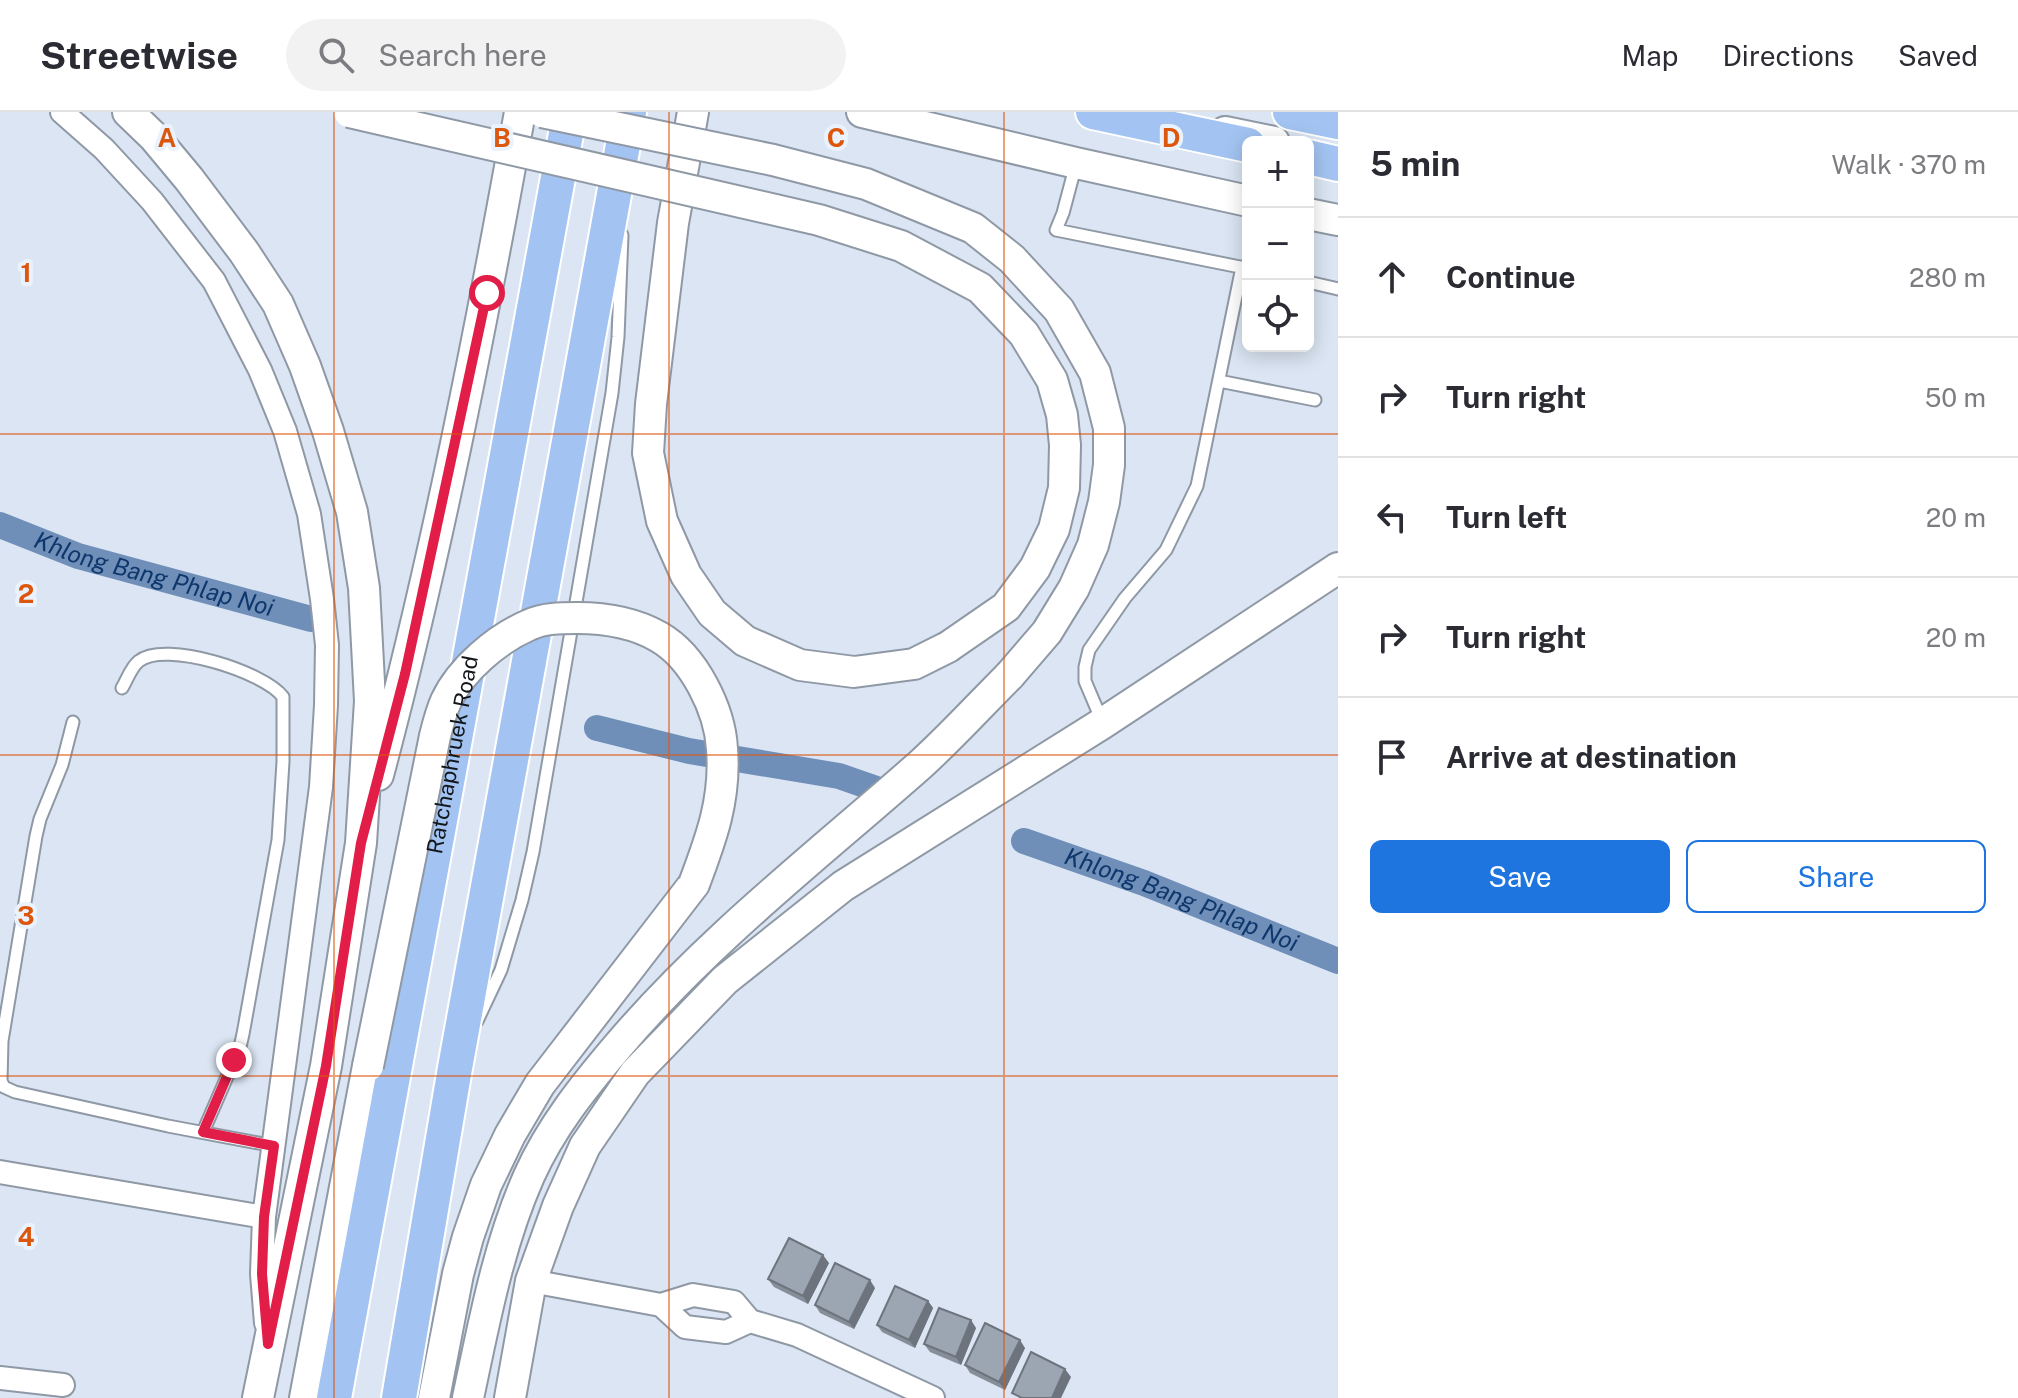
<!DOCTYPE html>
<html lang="en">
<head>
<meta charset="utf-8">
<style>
  body { margin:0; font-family:"Public Sans",sans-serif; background:#f2f2f3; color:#2b2b33 }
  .controls { position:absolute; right:24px; top:24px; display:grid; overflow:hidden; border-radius:12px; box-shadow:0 4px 20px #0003 }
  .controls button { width:72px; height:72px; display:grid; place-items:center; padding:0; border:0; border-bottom:2px solid #e1e1e2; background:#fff; color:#2b2b33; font:40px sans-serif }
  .stop { position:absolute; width:24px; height:24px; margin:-18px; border:6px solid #e11d48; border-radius:50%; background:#fff }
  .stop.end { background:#e11d48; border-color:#fff; box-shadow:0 2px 8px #0008 }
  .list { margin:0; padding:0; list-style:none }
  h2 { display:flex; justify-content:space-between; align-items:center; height:104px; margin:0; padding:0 32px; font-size:34px }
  h2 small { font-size:26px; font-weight:400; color:#7c7c81 }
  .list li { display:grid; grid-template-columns:52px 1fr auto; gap:24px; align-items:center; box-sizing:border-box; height:120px; padding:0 32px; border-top:2px solid #e1e1e2 }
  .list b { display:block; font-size:30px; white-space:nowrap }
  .list em { font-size:26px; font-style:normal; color:#7c7c81 }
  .actions { display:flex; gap:16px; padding:24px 32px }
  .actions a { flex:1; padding:18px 0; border:2px solid #1e75df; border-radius:12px; text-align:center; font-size:28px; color:#1e75df }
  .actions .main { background:#1e75df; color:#fff }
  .icon { flex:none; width:44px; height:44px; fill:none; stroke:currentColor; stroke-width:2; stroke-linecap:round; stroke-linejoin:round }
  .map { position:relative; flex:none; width:1338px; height:1286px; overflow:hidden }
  header { display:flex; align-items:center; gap:48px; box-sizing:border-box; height:112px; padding:0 40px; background:#fff; border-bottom:2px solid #e1e1e2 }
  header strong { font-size:38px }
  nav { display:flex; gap:44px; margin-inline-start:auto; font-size:28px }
  .search { width:560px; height:72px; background:#f2f2f3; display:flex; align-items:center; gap:20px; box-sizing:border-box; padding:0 28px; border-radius:44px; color:#7c7c81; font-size:30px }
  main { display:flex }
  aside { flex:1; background:#fff }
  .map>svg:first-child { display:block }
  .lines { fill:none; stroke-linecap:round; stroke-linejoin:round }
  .canal { stroke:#6f8eb8; stroke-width:26 }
  .service-casing { stroke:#8f98a5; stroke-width:15 }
  .minor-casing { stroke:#8f98a5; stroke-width:26 }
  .secondary-casing { stroke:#8f98a5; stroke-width:34 }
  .primary-casing { stroke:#fff; stroke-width:38 }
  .service { stroke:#fff; stroke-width:11 }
  .minor { stroke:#fff; stroke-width:22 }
  .secondary { stroke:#fff; stroke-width:30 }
  .primary { stroke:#a3c4f2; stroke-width:34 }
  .secondary-bridge-casing { stroke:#8f98a5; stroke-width:34; stroke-linecap:butt }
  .secondary-bridge { stroke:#fff; stroke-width:30 }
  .wall { fill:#868e99 }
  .shaded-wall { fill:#6d747d }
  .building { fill:#9ca5b2; stroke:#6d747d; stroke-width:2 }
  .route { stroke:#e11d48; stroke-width:10 }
  .grid { fill:none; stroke:#dd560d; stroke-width:2; stroke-opacity:0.55 }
  .labels { text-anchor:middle; stroke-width:8; stroke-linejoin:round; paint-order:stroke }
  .street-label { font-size:22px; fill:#13171b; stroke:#eaf2fd }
  .water-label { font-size:24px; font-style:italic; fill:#0e376c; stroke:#eaf2fd }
  .grid-label { font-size:26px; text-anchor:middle; font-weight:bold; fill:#dd560d; stroke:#eaf2fd; stroke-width:8; stroke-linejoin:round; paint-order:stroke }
</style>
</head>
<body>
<header>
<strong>Streetwise</strong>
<div class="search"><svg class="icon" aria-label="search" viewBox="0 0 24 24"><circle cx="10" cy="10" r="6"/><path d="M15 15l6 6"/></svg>Search here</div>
<nav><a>Map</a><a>Directions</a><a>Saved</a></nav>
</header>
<main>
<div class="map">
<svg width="1338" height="1286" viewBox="0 0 1338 1286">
  <rect width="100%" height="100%" fill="#dbe5f3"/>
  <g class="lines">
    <g class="canal">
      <path id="s1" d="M 0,413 L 78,444 L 311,507"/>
      <path d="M 597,616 L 689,639 L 839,664 L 885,680"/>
      <path id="s2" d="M 1024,729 L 1144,771 L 1338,849"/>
    </g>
    <defs>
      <path id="service" d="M 1076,52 L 1063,101 L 1056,118 L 1245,156
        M 1308,170 L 1338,177
        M 1219,269 L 1315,288
        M 122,576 C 127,568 131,555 139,549 C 165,528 265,560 283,585 L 283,650 L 278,728 L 243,922 L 240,935 L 203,1020
        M 1102,609 L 1085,569 L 1085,555 L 1089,538 L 1125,486 L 1166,438 L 1197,374 L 1242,155
        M 73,610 L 62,653 L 40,707 L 36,724 L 2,929 L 1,969 L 4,975 L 15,980 L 168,1014 L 274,1034
        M 477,909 L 501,858 L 522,788 L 533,740 L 612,281 L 618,225 L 622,123"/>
      <path id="minor" d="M 62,0 L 104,37 L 152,89 L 214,169 L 260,258 L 285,319 L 309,402 L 322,487 L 327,533 L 326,593 L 321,675 L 264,1105 L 262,1162 L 266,1211
        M 0,1060 L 264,1105
        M 531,1169 L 661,1193 L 693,1183 L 734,1190 L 750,1209 L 797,1223 L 933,1286
        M 661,1193 L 685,1215 L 726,1220 L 750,1209
        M 0,1266 L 63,1273"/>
      <path id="secondary" d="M 128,0 L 154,25 L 189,67 L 244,140 L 278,192 L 305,254 L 328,319 L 352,400 L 364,476 L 370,589 L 361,731 L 326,954 L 258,1286
        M 693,0 L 673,111 L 651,292 L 648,341 L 662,409 L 686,463 L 712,501 L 745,529 L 800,553 L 854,560 L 914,552 L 948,535
        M 862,0 L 1076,51 L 1248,89
        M 1225,20 L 1274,30
        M 1308,102 L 1338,108
        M 378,663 C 436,445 480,222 520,0
        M 305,1286 L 368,954
        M 434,1286 L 458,1162 L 468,1125 L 486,1073 L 510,1023 L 540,972 L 694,772
        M 468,1286 C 484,1211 498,1134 529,1064 C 551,1015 584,974 618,934 C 708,828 817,744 920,653 C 951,625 980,593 1010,563
        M 510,1286 L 531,1169 L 558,1094 L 585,1034 L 635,961 L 725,868 L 843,774 L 1103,611 L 1338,456"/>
      <g id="primary">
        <path d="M 1093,0 L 1248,33"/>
        <path d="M 1290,0 L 1338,10"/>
        <path d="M 1308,45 L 1338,52"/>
        <path id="s3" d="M 334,1286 L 570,0"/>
        <path d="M 399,1286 L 455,956 L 629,0"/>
      </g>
    </defs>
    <use href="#service" class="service-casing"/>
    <use href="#minor" class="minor-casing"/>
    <use href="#secondary" class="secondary-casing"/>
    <use href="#primary" class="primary-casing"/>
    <use href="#service" class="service"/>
    <use href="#minor" class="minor"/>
    <use href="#secondary" class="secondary"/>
    <use href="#primary" class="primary"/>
    <defs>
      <path id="secondary-bridge" d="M 349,0 L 819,108 L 901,134 L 980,176 L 1024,222 L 1052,268 L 1062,303 L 1065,333 L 1064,376 L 1054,417 L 1035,456 L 1006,495 L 948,535
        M 542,0 L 773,48 L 866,72 L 973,116 L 1012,147 L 1059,198 L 1095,261 L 1109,316 L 1109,353 L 1104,390 L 1093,433 L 1074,476 L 1047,520 L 1010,563
        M 368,954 L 435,624 C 438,612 441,600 446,589 C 461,557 497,527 529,513 C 544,506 561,506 577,506 C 604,506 635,511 659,525 C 694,545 720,598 722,637 C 726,687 711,727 694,772"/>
    </defs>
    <use href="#secondary-bridge" class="secondary-bridge-casing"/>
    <use href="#secondary-bridge" class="secondary-bridge"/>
  </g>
  <path class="wall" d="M 829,1151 L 808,1192 L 774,1175 L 768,1167 Z
    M 875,1176 L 854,1217 L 820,1201 L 815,1193 Z
    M 928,1189 L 933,1196 L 915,1236 L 882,1220 L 877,1213 Z
    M 976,1216 L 961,1253 L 930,1240 L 924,1232 Z
    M 1025,1236 L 1005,1278 L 970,1261 L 965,1253 Z"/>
  <path class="shaded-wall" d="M 823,1143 L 829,1151 L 808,1192 L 803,1184 Z
    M 870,1168 L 875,1176 L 854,1217 L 849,1210 Z
    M 928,1189 L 933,1196 L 915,1236 L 909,1228 Z
    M 971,1208 L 976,1216 L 961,1253 L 956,1245 Z
    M 1020,1228 L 1025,1236 L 1005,1278 L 999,1270 Z
    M 1065,1257 L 1071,1265 L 1061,1286 L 1052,1286 Z"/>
  <path class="building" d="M 789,1126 L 823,1143 L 803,1184 L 768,1167 Z
    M 835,1151 L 870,1168 L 849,1210 L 815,1193 Z
    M 895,1174 L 928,1189 L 909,1228 L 877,1213 Z
    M 939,1196 L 971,1208 L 956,1245 L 924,1232 Z
    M 985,1211 L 1020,1228 L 999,1270 L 965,1253 Z
    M 1031,1240 L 1065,1257 L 1052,1286 L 1022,1286 L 1012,1281 Z"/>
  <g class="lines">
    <path class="route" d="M 234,948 L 203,1020 L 274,1034 L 264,1105 L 262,1162 L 268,1232 L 326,954 L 361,731 L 405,562 L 487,181"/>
  </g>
  <path class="grid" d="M 334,0 L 334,1286M 669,0 L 669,1286M 1004,0 L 1004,1286M 0,322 L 1338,322M 0,643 L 1338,643M 0,964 L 1338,964"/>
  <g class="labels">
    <g class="street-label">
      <text dy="8" stroke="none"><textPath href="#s3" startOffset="654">Ratchaphruek Road</textPath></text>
    </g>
    <g class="water-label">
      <text dy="8" stroke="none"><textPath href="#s1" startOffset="162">Khlong Bang Phlap Noi</textPath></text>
      <text dy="8" stroke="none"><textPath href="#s2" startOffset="168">Khlong Bang Phlap Noi</textPath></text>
    </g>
  </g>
  <g class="grid-label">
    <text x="167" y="35">A</text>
    <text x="502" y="35">B</text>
    <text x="836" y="35">C</text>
    <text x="1171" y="35">D</text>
    <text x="26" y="170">1</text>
    <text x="26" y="491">2</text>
    <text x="26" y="813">3</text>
    <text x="26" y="1134">4</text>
  </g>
</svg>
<div class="controls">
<button>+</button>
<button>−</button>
<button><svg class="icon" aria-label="locate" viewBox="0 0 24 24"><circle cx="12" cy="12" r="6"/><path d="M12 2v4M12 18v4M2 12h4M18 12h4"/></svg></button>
</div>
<div class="stop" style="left:487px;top:181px"></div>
<div class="stop end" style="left:234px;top:948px"></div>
</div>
<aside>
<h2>5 min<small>Walk · 370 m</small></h2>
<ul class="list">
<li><svg class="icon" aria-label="ahead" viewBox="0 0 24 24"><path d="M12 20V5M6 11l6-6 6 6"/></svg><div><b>Continue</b></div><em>280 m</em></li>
<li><svg class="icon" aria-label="right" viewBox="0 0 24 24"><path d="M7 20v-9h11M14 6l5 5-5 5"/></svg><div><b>Turn right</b></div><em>50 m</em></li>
<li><svg class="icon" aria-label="left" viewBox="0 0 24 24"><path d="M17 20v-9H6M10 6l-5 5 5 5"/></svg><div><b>Turn left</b></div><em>20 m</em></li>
<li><svg class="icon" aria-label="right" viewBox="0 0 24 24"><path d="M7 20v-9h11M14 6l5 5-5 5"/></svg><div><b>Turn right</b></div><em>20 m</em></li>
<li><svg class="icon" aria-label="arrive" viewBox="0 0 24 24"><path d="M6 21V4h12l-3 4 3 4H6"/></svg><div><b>Arrive at destination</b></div></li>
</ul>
<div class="actions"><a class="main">Save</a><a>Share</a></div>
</aside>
</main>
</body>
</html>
